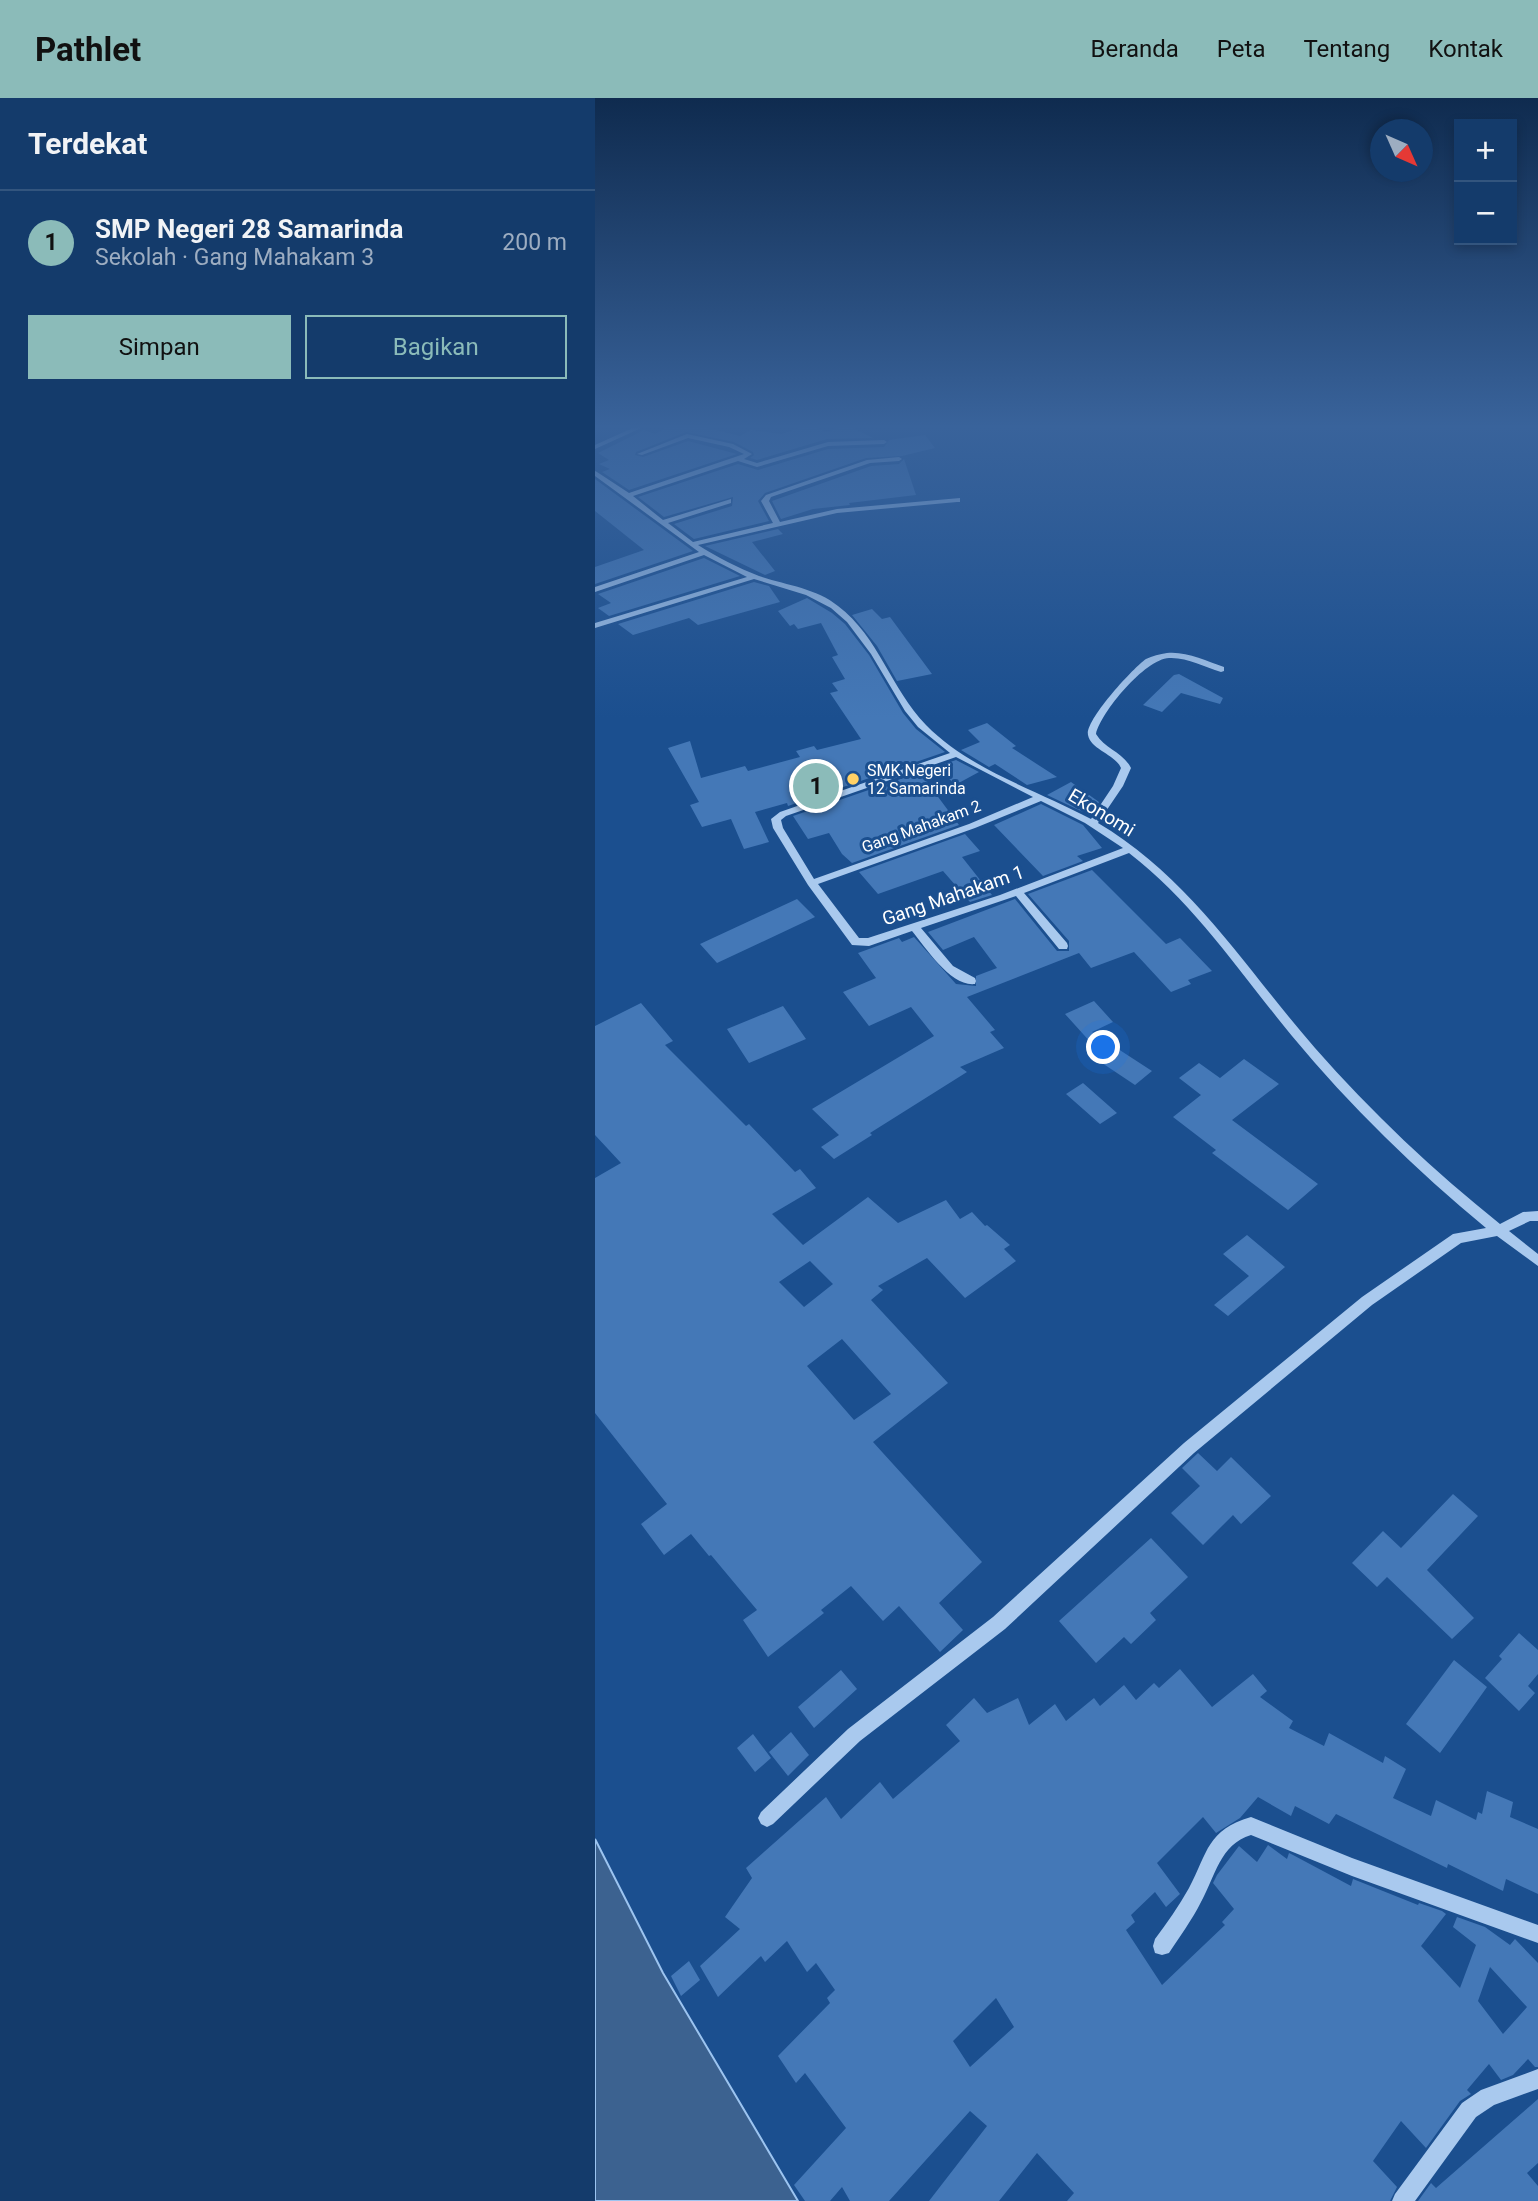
<!DOCTYPE html>
<html lang="id">
<head>
<meta charset="utf-8">
<style>
  body { margin:0; font-family:Roboto,sans-serif; background:#1d4271; color:#f1f3f6 }
  .controls { position:absolute; right:21px; top:21px; display:grid; overflow:hidden; border-radius:0px; box-shadow:0 4px 10px #0003 }
  .controls button { width:63px; height:63px; display:grid; place-items:center; padding:0; border:0; border-bottom:2px solid #33557e; background:#143b6b; color:#f1f3f6; font:35px sans-serif }
  .compass { position:absolute; left:775px; top:21px; width:63px; height:63px; border-radius:50%; background:#143b6b; box-shadow:0 4px 10px #0003; rotate:135deg }
  .you { position:absolute; left:509px; top:950px; width:24px; height:24px; margin:-18px; border:5px solid #fff; border-radius:50%; background:#1a73e8; box-shadow:0 0 0 10px #1a73e833 }
  .badge { display:grid; place-items:center; width:46px; height:46px; border-radius:50%; background:#8bbbb9; color:#111; font-size:23px; font-weight:700 }
  .pin { position:absolute; translate:-50% -50%; border:4px solid #fff; box-shadow:0 2px 7px #0006 }
  .list { margin:0; padding:0; list-style:none }
  h2 { display:flex; justify-content:space-between; align-items:center; height:91px; margin:0; padding:0 28px; font-size:30px }
  h2 small { font-size:23px; font-weight:400; color:#9dadc1 }
  .list li { display:grid; grid-template-columns:46px 1fr auto; gap:21px; align-items:center; box-sizing:border-box; height:105px; padding:0 28px; border-top:2px solid #33557e }
  .list b { display:block; font-size:26px; white-space:nowrap }
  .list p { margin:0; font-size:23px; white-space:nowrap; color:#9dadc1 }
  .list em { font-size:23px; font-style:normal; color:#9dadc1 }
  .actions { display:flex; gap:14px; padding:21px 28px }
  .actions a { flex:1; padding:16px 0; border:2px solid #8bbbb9; border-radius:0px; text-align:center; font-size:24px; color:#8bbbb9 }
  .actions .main { background:#8bbbb9; color:#111 }
  .map { position:relative; flex:none; width:943px; height:2103px; overflow:hidden }
  header { display:flex; align-items:center; gap:42px; box-sizing:border-box; height:98px; padding:0 35px; background:#8bbbb9; color:#111 }
  header strong { font-size:33px }
  nav { display:flex; gap:38px; margin-inline-start:auto; font-size:24px }
  main { display:flex }
  aside { flex:1; background:#143b6b }
  .map>svg:first-child { display:block }
  .water { fill:#3c6290; stroke:#9cc4f0; stroke-width:2 }
  .building { fill:#4478b7; fill-rule:evenodd }
  .lines { fill:none; stroke-linecap:round; stroke-linejoin:round }
  .minor { fill:#a9c9ee; fill-rule:evenodd }
  .poi-dot { fill:#ffd166; stroke:#1b4f8f; stroke-width:2.5 }
  .labels { text-anchor:middle; stroke-width:6; stroke-linejoin:round; paint-order:stroke }
  .far-poi-label { font-size:16px; fill:#fff; stroke:#1b4f8f; text-anchor:start }
  .far-street-label { font-size:16px; fill:#fff; stroke:#1b4f8f }
  .street-label { font-size:19px; fill:#fff; stroke:#1b4f8f }
</style>
</head>
<body>
<header>
<strong>Pathlet</strong>
<nav><a>Beranda</a><a>Peta</a><a>Tentang</a><a>Kontak</a></nav>
</header>
<main>
<aside>
<h2>Terdekat<small></small></h2>
<ul class="list">
<li><span class="badge">1</span><div><b>SMP Negeri 28 Samarinda</b><p>Sekolah · Gang Mahakam 3</p></div><em>200 m</em></li>
</ul>
<div class="actions"><a class="main">Simpan</a><a>Bagikan</a></div>
</aside>
<div class="map">
<svg width="943" height="2103" viewBox="0 0 943 2103">
  <rect width="100%" height="100%" fill="#1b4f8f"/>
  <path class="water" d="M 0,1741 L 68,1875 L 203,2103 L 0,2103 Z"/>
  <path class="building" d="M 77,326 L 97,326 L 145,338 L 156,332 L 186,336 L 215,327 L 231,334 L 252,327 L 278,340 L 232,341 L 162,362 L 155,360 L 159,357 L 158,354 L 139,344 L 91,334 L 41,354 L 40,357 L 48,359 L 93,343 L 142,356 L 34,392 L 7,374 L 15,371 L 4,366 L 14,362 L 3,355 L 49,332 L 60,336 Z
    M 330,337 L 340,350 L 307,358 L 271,360 L 170,395 L 163,403 L 174,423 L 99,441 L 79,426 L 137,408 L 138,399 L 69,419 L 43,399 L 143,366 L 163,372 L 233,351 L 289,349 L 294,342 Z
    M 309,361 L 321,397 L 254,405 L 255,407 L 218,411 L 186,421 L 177,403 L 276,368 L 304,366 Z
    M 0,381 L 98,453 L 0,486 L 0,469 L 49,452 L 0,413 Z
    M 183,431 L 188,436 L 157,444 L 180,473 L 170,477 L 110,448 Z
    M 109,460 L 145,478 L 14,518 L 3,510 L 16,505 L 3,496 Z
    M 159,484 L 174,488 L 185,504 L 103,527 L 94,520 L 38,537 L 23,526 Z
    M 212,500 L 237,515 L 250,526 L 274,557 L 308,615 L 321,631 L 350,654 L 193,708 L 192,705 L 160,714 L 174,744 L 149,751 L 136,721 L 107,729 L 95,707 L 104,704 L 73,650 L 95,643 L 106,680 L 150,668 L 153,673 L 205,659 L 201,653 L 219,648 L 222,652 L 266,641 L 235,595 L 243,593 L 237,585 L 250,581 L 237,559 L 243,557 L 226,525 L 203,531 L 199,526 L 195,528 L 183,513 Z
    M 277,511 L 287,521 L 295,519 L 337,576 L 302,583 L 282,548 L 257,517 Z
    M 584,576 L 628,600 L 625,606 L 586,595 L 567,614 L 548,607 L 579,577 Z
    M 392,625 L 421,648 L 417,650 L 462,679 L 432,687 L 400,666 L 394,669 L 366,652 L 385,644 L 373,632 Z
    M 361,662 L 384,674 L 360,687 L 346,672 L 332,684 L 364,727 L 257,765 L 247,756 L 234,735 L 213,741 L 198,718 Z
    M 476,684 L 504,704 L 502,707 L 488,714 L 452,697 Z
    M 446,706 L 488,727 L 507,750 L 482,758 L 488,763 L 448,778 L 399,727 Z
    M 370,736 L 385,753 L 367,759 L 397,797 L 375,804 L 348,773 L 283,796 L 264,774 Z
    M 497,772 L 571,846 L 585,840 L 617,873 L 593,882 L 596,886 L 576,894 L 539,854 L 496,870 L 484,855 L 372,899 L 400,932 L 395,934 L 409,950 L 365,969 L 372,974 L 275,1035 L 277,1037 L 239,1061 L 226,1049 L 244,1037 L 217,1011 L 339,938 L 316,909 L 274,928 L 248,894 L 281,880 L 263,855 L 304,840 L 307,844 L 319,839 L 361,886 L 381,888 L 381,878 L 402,870 L 379,839 L 348,852 L 333,834 L 420,801 L 462,853 L 474,853 L 474,843 L 433,796 Z
    M 202,801 L 220,819 L 122,865 L 105,846 Z
    M 499,903 L 518,924 L 497,934 L 557,973 L 540,987 L 501,961 L 507,957 L 470,916 Z
    M 46,905 L 78,943 L 70,947 L 151,1028 L 154,1026 L 200,1074 L 205,1071 L 221,1090 L 177,1116 L 208,1147 L 273,1099 L 303,1125 L 351,1102 L 365,1121 L 377,1114 L 390,1128 L 392,1127 L 415,1147 L 409,1151 L 421,1163 L 370,1200 L 332,1160 L 283,1188 L 288,1192 L 276,1202 L 353,1285 L 278,1344 L 387,1464 L 344,1505 L 368,1532 L 345,1554 L 304,1508 L 288,1523 L 256,1488 L 226,1512 L 229,1515 L 173,1559 L 148,1522 L 162,1512 L 116,1457 L 114,1458 L 96,1436 L 69,1457 L 46,1426 L 72,1406 L 0,1315 L 0,1080 L 26,1065 L 0,1037 L 0,928 ZM 215,1163 L 238,1186 L 209,1209 L 184,1184 ZM 247,1241 L 296,1296 L 259,1322 L 212,1268 Z
    M 188,908 L 211,941 L 154,965 L 132,931 Z
    M 649,961 L 684,986 L 637,1022 L 723,1086 L 693,1112 L 617,1055 L 621,1052 L 578,1019 L 606,997 L 584,980 L 604,965 L 625,980 Z
    M 488,985 L 522,1015 L 505,1026 L 471,996 Z
    M 652,1137 L 690,1169 L 633,1218 L 619,1207 L 654,1178 L 628,1156 Z
    M 603,1355 L 622,1373 L 636,1359 L 676,1398 L 646,1426 L 638,1417 L 608,1447 L 576,1415 L 605,1388 L 587,1370 Z
    M 858,1396 L 883,1418 L 832,1472 L 879,1520 L 857,1541 L 792,1479 L 782,1489 L 757,1465 L 788,1433 L 806,1450 Z
    M 556,1440 L 593,1479 L 555,1515 L 561,1522 L 536,1546 L 529,1539 L 501,1565 L 464,1523 Z
    M 924,1535 L 943,1552 L 943,1576 L 933,1588 L 940,1595 L 924,1613 L 890,1580 L 907,1561 L 904,1558 Z
    M 859,1562 L 892,1589 L 845,1655 L 811,1626 Z
    M 585,1571 L 617,1609 L 658,1576 L 672,1593 L 665,1599 L 698,1623 L 694,1630 L 729,1648 L 734,1635 L 788,1665 L 790,1658 L 811,1671 L 798,1700 L 836,1718 L 841,1702 L 881,1722 L 883,1714 L 887,1716 L 892,1693 L 918,1704 L 915,1719 L 943,1731 L 943,1796 L 911,1781 L 908,1793 L 853,1766 L 852,1770 L 741,1716 L 734,1726 L 700,1708 L 696,1718 L 663,1699 L 645,1720 L 621,1735 L 608,1719 L 562,1765 L 585,1796 L 571,1809 L 560,1794 L 536,1817 L 540,1824 L 531,1832 L 567,1887 L 630,1827 L 627,1824 L 639,1811 L 618,1785 L 622,1777 L 644,1748 L 662,1764 L 673,1747 L 692,1761 L 694,1755 L 698,1757 L 756,1788 L 758,1781 L 823,1807 L 824,1805 L 847,1813 L 851,1816 L 826,1848 L 865,1890 L 881,1847 L 858,1829 L 862,1819 L 890,1829 L 915,1847 L 920,1841 L 943,1865 L 943,1969 L 940,1969 L 933,1961 L 918,1977 L 906,1982 L 894,1966 L 872,1992 L 876,1996 L 865,2003 L 831,2050 L 806,2023 L 778,2063 L 802,2089 L 795,2103 L 472,2103 L 479,2095 L 442,2055 L 404,2103 L 334,2103 L 392,2028 L 375,2013 L 294,2103 L 255,2103 L 247,2089 L 235,2103 L 210,2103 L 199,2087 L 251,2030 L 210,1975 L 201,1985 L 183,1958 L 235,1905 L 232,1900 L 240,1892 L 221,1865 L 212,1874 L 192,1843 L 170,1864 L 166,1858 L 123,1899 L 105,1868 L 145,1831 L 130,1819 L 157,1780 L 151,1770 L 231,1699 L 246,1721 L 285,1684 L 298,1701 L 365,1643 L 351,1627 L 379,1600 L 392,1615 L 423,1600 L 434,1627 L 460,1606 L 471,1623 L 499,1600 L 505,1608 L 529,1587 L 541,1602 L 559,1585 L 564,1590 ZM 895,1869 L 932,1909 L 908,1936 L 883,1903 ZM 401,1900 L 419,1929 L 375,1969 L 358,1943 Z
    M 246,1572 L 262,1591 L 219,1630 L 203,1609 Z
    M 196,1634 L 214,1657 L 193,1678 L 174,1654 Z
    M 158,1636 L 176,1660 L 160,1674 L 142,1650 Z
    M 94,1863 L 105,1882 L 86,1898 L 76,1878 Z
    M 943,2001 L 943,2065 L 932,2075 L 943,2088 L 943,2103 L 823,2103 L 836,2085 L 841,2090 Z"/>
  <g class="lines">
    <path class="minor" d="M 42,328 L 45,330 L 44,331 L 0,351 L 0,347 Z
      M 92,336 L 138,346 L 157,356 L 149,361 L 162,365 L 233,344 L 289,342 L 292,344 L 289,346 L 233,348 L 162,369 L 143,363 L 38,398 L 68,422 L 136,401 L 136,405 L 73,425 L 98,444 L 178,425 L 166,403 L 171,397 L 272,362 L 304,359 L 307,361 L 304,363 L 275,365 L 176,399 L 174,403 L 185,424 L 242,411 L 365,400 L 365,404 L 362,404 L 242,415 L 103,447 C 122,459 143,470 164,478 C 190,487 221,490 243,508 C 284,539 296,591 331,627 C 375,672 442,692 496,721 L 518,688 L 526,670 C 520,656 496,652 493,637 C 490,622 539,569 551,561 C 557,558 565,556 572,555 C 591,553 611,563 629,569 L 629,573 L 626,574 C 609,569 592,559 574,560 C 550,561 506,614 501,636 C 510,651 528,654 536,670 L 528,688 L 503,725 C 596,780 651,871 720,950 C 776,1014 839,1073 905,1126 L 928,1114 L 943,1113 L 943,1123 L 935,1123 L 914,1133 L 943,1156 L 943,1168 L 902,1138 L 866,1145 L 777,1207 L 599,1355 L 410,1531 L 265,1643 L 178,1726 L 172,1729 L 166,1726 L 163,1720 L 166,1714 L 253,1631 L 398,1519 L 589,1345 L 767,1199 L 858,1136 L 891,1130 C 821,1072 755,1008 697,938 C 645,875 600,806 534,755 L 429,795 L 472,845 L 473,848 L 472,851 L 464,851 L 421,798 L 326,830 L 358,868 L 380,880 L 381,883 L 380,886 C 356,889 331,850 317,833 L 274,848 L 257,847 L 213,787 L 178,730 L 176,721 L 185,714 L 355,655 L 323,629 L 310,613 L 276,556 L 252,524 L 236,510 L 211,497 L 159,481 L 0,530 L 0,525 L 152,479 L 109,457 L 0,494 L 0,489 L 104,454 L 0,378 L 0,373 L 2,374 L 34,395 L 149,356 L 134,349 L 93,340 L 47,357 L 42,356 ZM 361,659 L 438,699 L 374,726 L 219,781 L 188,730 L 186,722 L 191,718 ZM 446,703 L 490,725 L 528,750 L 405,797 L 273,840 L 264,840 L 223,786 L 380,730 Z
      M 656,1719 L 757,1760 L 943,1827 L 943,1845 L 757,1778 L 656,1737 C 625,1746 620,1779 606,1804 C 597,1822 585,1838 574,1855 L 567,1857 L 560,1855 L 558,1848 L 560,1841 C 572,1825 584,1808 594,1790 C 613,1754 612,1732 656,1719 Z
      M 943,1971 L 943,1991 L 899,2007 L 881,2019 L 820,2103 L 797,2103 L 800,2096 L 867,2005 L 886,1992 Z"/>
  </g>
  <linearGradient id="sky" x2="0" y2="1"><stop stop-color="#0f2b4f"/><stop offset="0.53" stop-color="#39639b"/><stop offset="1" stop-color="#39639b" stop-opacity="0"/></linearGradient>
  <rect width="943" height="620" fill="url(#sky)"/>
  <circle class="poi-dot" cx="258" cy="681" r="7"/>
  <g class="labels">
    <g class="far-poi-label">
      <text x="272" y="678">SMK Negeri<tspan x="272" dy="18">12 Samarinda</tspan></text>
    </g>
    <g class="far-street-label">
      <text transform="translate(326 728) rotate(-20)" y="6">Gang Mahakam 2</text>
    </g>
    <g class="street-label">
      <text transform="translate(507 714) rotate(31)" y="7">Ekonomi</text>
      <text transform="translate(358 797) rotate(-19)" y="7">Gang Mahakam 1</text>
    </g>
  </g>
</svg>
<div class="controls">
<button>+</button>
<button>−</button>
</div>
<svg class="compass" viewBox="-18 -18 36 36"><path d="M0-13l5 13h-10z" fill="#e53935"/><path d="M0 13l5-13h-10z" fill="#9dadc1"/></svg>
<div class="you"></div>
<div class="pin badge" style="left:221px;top:688px">1</div>
</div>
</main>
</body>
</html>
